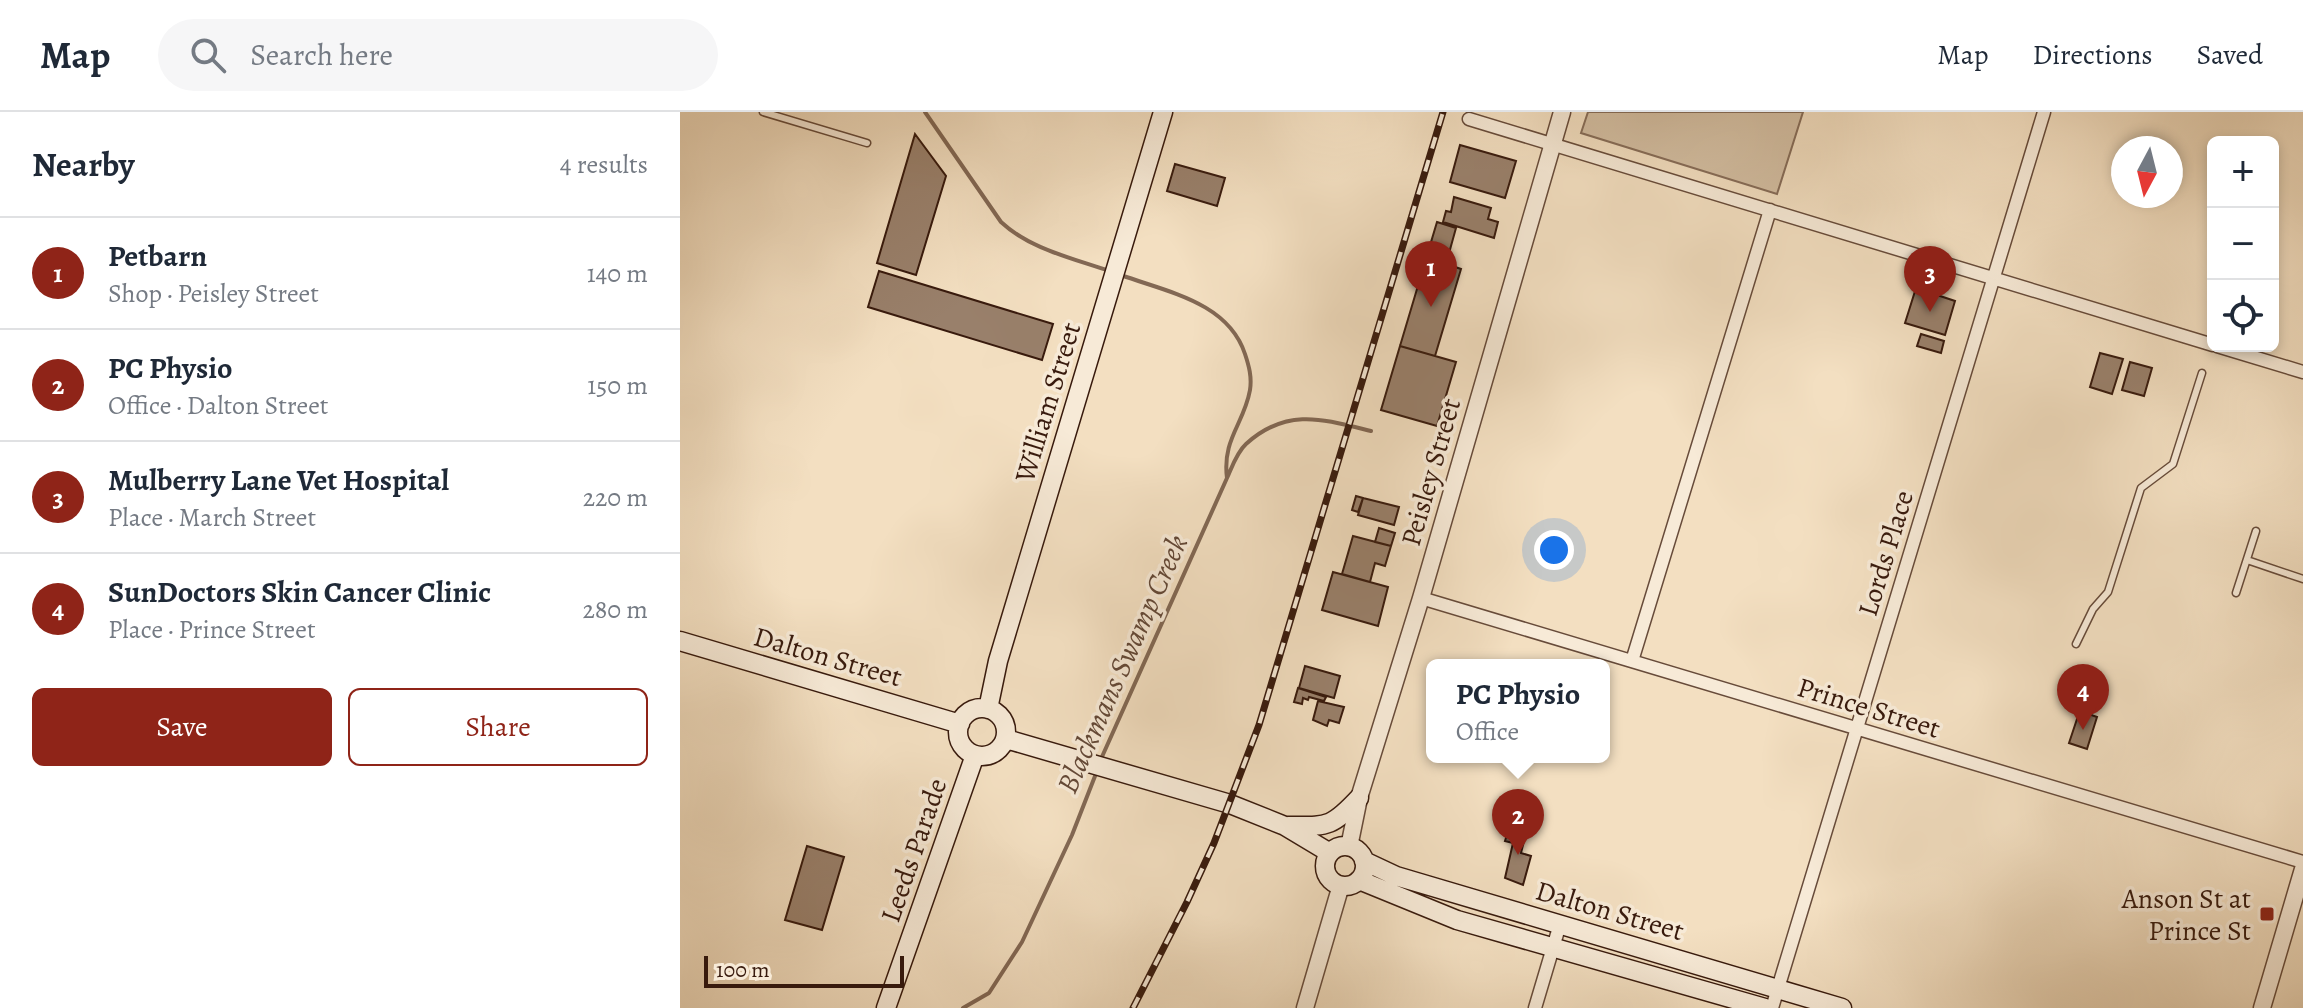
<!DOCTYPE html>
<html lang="en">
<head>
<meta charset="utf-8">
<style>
  body { margin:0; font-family:Alegreya,serif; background:#f6f6f7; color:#1f2937 }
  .controls { position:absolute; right:24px; top:24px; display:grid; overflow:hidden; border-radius:12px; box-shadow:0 4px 12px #0003 }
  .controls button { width:72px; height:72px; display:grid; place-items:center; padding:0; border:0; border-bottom:2px solid #e0e1e3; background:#fff; color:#1f2937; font:40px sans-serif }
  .compass { position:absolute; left:1431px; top:24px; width:72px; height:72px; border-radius:50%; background:#fff; box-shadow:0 4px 12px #0003; rotate:187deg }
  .scale { position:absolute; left:24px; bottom:20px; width:200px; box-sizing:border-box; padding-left:8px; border:4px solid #381a0d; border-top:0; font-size:22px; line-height:28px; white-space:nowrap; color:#381a0d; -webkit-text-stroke:6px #f7ead7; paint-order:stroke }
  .you { position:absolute; left:874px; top:438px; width:28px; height:28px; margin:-20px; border:6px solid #fff; border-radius:50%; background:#1a73e8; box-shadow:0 0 0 12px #1a73e833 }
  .badge { display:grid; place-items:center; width:52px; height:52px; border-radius:50%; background:#8f2418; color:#fff; font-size:26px; font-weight:700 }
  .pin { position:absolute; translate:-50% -66px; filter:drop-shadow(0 2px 4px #0008) }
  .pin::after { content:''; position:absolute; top:42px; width:28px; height:24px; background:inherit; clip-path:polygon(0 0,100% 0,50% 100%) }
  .popup { position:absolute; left:746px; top:547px; width:184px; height:104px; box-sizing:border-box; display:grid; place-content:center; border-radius:12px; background:#fff; filter:drop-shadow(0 2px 6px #0005); font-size:26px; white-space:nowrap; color:#747a83 }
  .popup b { font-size:30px; color:#1f2937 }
  .popup::after { content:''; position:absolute; left:50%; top:100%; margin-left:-16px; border:16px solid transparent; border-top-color:#fff }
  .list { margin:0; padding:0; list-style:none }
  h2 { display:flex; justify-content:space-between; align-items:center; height:104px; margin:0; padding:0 32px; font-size:34px }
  h2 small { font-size:26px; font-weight:400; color:#747a83 }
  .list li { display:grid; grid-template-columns:52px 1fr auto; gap:24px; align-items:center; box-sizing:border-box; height:112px; padding:0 32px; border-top:2px solid #e0e1e3 }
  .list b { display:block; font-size:30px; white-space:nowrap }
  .list p { margin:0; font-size:26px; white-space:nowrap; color:#747a83 }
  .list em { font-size:26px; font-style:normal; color:#747a83 }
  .actions { display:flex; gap:16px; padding:24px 32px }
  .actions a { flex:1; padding:18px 0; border:2px solid #8f2418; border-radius:12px; text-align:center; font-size:28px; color:#8f2418 }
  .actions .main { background:#8f2418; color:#fff }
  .icon { flex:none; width:44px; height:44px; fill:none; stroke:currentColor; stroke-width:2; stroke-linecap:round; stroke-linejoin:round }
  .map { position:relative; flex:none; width:1623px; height:896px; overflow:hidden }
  header { display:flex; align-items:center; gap:48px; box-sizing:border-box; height:112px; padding:0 40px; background:#fff; border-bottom:2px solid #e0e1e3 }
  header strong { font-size:38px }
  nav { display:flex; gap:44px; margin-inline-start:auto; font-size:28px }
  .search { width:560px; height:72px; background:#f6f6f7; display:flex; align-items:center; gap:20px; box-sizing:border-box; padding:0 28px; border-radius:44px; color:#747a83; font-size:30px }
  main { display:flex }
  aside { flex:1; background:#fff }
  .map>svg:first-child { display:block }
  .green { fill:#d3bea2; stroke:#866c58; stroke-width:2 }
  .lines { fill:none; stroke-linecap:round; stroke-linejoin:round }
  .stream { stroke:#826854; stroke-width:4 }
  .building { fill:#99806b; stroke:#381a0d; stroke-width:2 }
  .service-casing { stroke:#674b3a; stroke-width:9 }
  .minor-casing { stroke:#674b3a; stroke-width:15 }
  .tertiary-casing { stroke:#674b3a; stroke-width:19 }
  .secondary-casing { stroke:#381a0d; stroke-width:21 }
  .service { stroke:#f7ead7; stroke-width:6 }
  .minor { stroke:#f7ead7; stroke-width:12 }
  .tertiary { stroke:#f7ead7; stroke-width:16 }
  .secondary { stroke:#f7ead7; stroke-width:18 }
  .rail-casing { stroke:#381a0d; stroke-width:7 }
  .rail { stroke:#f7ead7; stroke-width:4; stroke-dasharray:12; stroke-linecap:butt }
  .poi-dot { fill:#8f2418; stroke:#f7ead7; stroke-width:3 }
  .labels { text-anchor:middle; stroke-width:7; stroke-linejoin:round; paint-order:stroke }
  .street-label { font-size:28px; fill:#381a0d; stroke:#f7ead7 }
  .poi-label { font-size:28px; fill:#381a0d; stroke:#f7ead7; text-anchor:end }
  .water-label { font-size:30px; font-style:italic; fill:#634837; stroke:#f7ead7 }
</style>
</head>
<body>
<header>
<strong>Map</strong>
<div class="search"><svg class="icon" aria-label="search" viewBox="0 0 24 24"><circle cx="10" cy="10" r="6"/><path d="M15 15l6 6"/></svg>Search here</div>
<nav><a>Map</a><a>Directions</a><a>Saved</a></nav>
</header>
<main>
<aside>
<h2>Nearby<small>4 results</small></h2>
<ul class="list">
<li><span class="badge">1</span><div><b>Petbarn</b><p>Shop · Peisley Street</p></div><em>140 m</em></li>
<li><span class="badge">2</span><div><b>PC Physio</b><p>Office · Dalton Street</p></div><em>150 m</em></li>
<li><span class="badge">3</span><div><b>Mulberry Lane Vet Hospital</b><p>Place · March Street</p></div><em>220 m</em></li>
<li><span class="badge">4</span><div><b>SunDoctors Skin Cancer Clinic</b><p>Place · Prince Street</p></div><em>280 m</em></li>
</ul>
<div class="actions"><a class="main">Save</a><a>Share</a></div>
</aside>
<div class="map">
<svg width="1623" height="896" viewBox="0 0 1623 896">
  <rect width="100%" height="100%" fill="#f3dfc1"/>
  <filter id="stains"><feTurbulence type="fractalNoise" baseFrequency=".0025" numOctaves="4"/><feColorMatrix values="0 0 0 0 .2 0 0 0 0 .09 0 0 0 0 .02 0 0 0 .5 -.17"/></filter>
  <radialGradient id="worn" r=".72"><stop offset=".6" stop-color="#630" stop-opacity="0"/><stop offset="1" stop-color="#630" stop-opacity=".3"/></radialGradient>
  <path class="green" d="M 908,0 L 1123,0 L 1097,82 L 901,21 Z"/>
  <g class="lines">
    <path class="stream" d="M 245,0 L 321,110 C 350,137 392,146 429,159
      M 441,163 C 487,180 548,190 565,242 C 569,254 572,265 570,278 C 564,312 542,327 547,366
      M 421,647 L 547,366 C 552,355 557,340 566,332 C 607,295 643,307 691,319
      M 283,896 L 309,881 L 342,830 L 392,723 L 417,659"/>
  </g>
  <path class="building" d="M 235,22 L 266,64 L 236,163 L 197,151 Z
    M 780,33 L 836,49 L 825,86 L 770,70 Z
    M 495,52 L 545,66 L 537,94 L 487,79 Z
    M 774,85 L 811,96 L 808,107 L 818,110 L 814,126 L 763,110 L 766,99 L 771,100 Z
    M 757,110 L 776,116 L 766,152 L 781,157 L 755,244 L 720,234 Z
    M 199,159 L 373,212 L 362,248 L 188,195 Z
    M 1236,176 L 1275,189 L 1265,223 L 1225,211 Z
    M 1241,222 L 1264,229 L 1261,241 L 1237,234 Z
    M 720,234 L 776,250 L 757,314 L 701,298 Z
    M 1420,241 L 1443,247 L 1432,282 L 1410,275 Z
    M 1450,250 L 1472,256 L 1464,284 L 1442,278 Z
    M 676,384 L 683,386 L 678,400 L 672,398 Z
    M 683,386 L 719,395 L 714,413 L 678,403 Z
    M 699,416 L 715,421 L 711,434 L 695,430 Z
    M 673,424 L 711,434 L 705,454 L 695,451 L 690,470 L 662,462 Z
    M 653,460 L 708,475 L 698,514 L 642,498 Z
    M 625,554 L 660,564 L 654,586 L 619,576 Z
    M 618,576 L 646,585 L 644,589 L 629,585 L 628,588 L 623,586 L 622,592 L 614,590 Z
    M 638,589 L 664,595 L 659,611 L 649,608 L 647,614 L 633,608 Z
    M 1402,592 L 1414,596 L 1411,603 L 1417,605 L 1407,637 L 1389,631 Z
    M 831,710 L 840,713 L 839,719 L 846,721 L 841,741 L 851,744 L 843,773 L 825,766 L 833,731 L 825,729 Z
    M 127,734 L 164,745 L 142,818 L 105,808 Z"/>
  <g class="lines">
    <defs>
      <path id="service" d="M 83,0 L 187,31
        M 1567,448 L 1623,467
        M 1556,481 L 1576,419
        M 1396,532 L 1413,497 L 1428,480 L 1461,376 L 1493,352 L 1522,261"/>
      <path id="minor" d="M 789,7 L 1533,233
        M 1537,234 L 1623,260
        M 741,486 L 1623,750
        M 952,549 L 1090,98
        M 855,896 L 880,812
        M 1092,896 L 1364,0"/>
      <path id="tertiary" d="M 669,735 L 679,686 L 741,486 L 882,0
        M 625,896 L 661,773
        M 1582,896 L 1623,757"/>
      <path id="secondary" d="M 0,529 L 280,612
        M278 620a24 24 0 1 1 48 0a24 24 0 1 1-48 0Z
        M 308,597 L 318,549 L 483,0
        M 326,627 L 550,692 L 605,714 L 650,741
        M 608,714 C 648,714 651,716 679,686
        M645 754a20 20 0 1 1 40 0a20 20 0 1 1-40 0Z
        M 684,749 L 716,764 L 1162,896
        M 679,768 L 777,808 L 1085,896
        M 206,896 L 295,643"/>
    </defs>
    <use href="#service" class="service-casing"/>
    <use href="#minor" class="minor-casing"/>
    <use href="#tertiary" class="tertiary-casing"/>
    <use href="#secondary" class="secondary-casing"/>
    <use href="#service" class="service"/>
    <use href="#minor" class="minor"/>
    <use href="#tertiary" class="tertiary"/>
    <use href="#secondary" class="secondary"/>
    <defs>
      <path id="rail" d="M 453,896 L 507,790 L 534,731 L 579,613 L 763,0"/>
    </defs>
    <use href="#rail" class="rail-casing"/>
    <use href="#rail" class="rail"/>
  </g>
  <rect class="poi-dot" x="1579" y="794" width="16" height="16" rx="4"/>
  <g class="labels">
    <g class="street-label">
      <text transform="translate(367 290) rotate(-73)" y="10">William Street</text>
      <text transform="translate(750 360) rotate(-74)" y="10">Peisley Street</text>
      <text transform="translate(1205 441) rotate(-73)" y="10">Lords Place</text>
      <text transform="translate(148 544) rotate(16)" y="10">Dalton Street</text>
      <text transform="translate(1189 595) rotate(17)" y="10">Prince Street</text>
      <text transform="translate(233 738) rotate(-71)" y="10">Leeds Parade</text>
      <text transform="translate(930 798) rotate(16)" y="10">Dalton Street</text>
    </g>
    <g class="poi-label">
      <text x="1571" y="796">Anson St at<tspan x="1571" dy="32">Prince St</tspan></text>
    </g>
    <g class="water-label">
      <text transform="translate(442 552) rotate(-66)" y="10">Blackmans Swamp Creek</text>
    </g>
  </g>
  <rect width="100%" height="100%" filter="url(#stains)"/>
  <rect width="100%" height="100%" fill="url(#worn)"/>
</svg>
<div class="controls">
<button>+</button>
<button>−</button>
<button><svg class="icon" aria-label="locate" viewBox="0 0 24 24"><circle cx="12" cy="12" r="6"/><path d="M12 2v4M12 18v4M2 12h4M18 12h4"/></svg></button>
</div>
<svg class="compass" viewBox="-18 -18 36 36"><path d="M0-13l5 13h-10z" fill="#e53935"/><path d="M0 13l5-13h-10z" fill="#747a83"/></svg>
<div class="scale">100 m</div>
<div class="you"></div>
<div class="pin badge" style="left:751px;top:195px">1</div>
<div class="pin badge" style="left:838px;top:743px">2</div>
<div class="popup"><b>PC Physio</b>Office</div>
<div class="pin badge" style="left:1250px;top:200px">3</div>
<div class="pin badge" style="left:1403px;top:618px">4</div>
</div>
</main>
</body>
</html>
